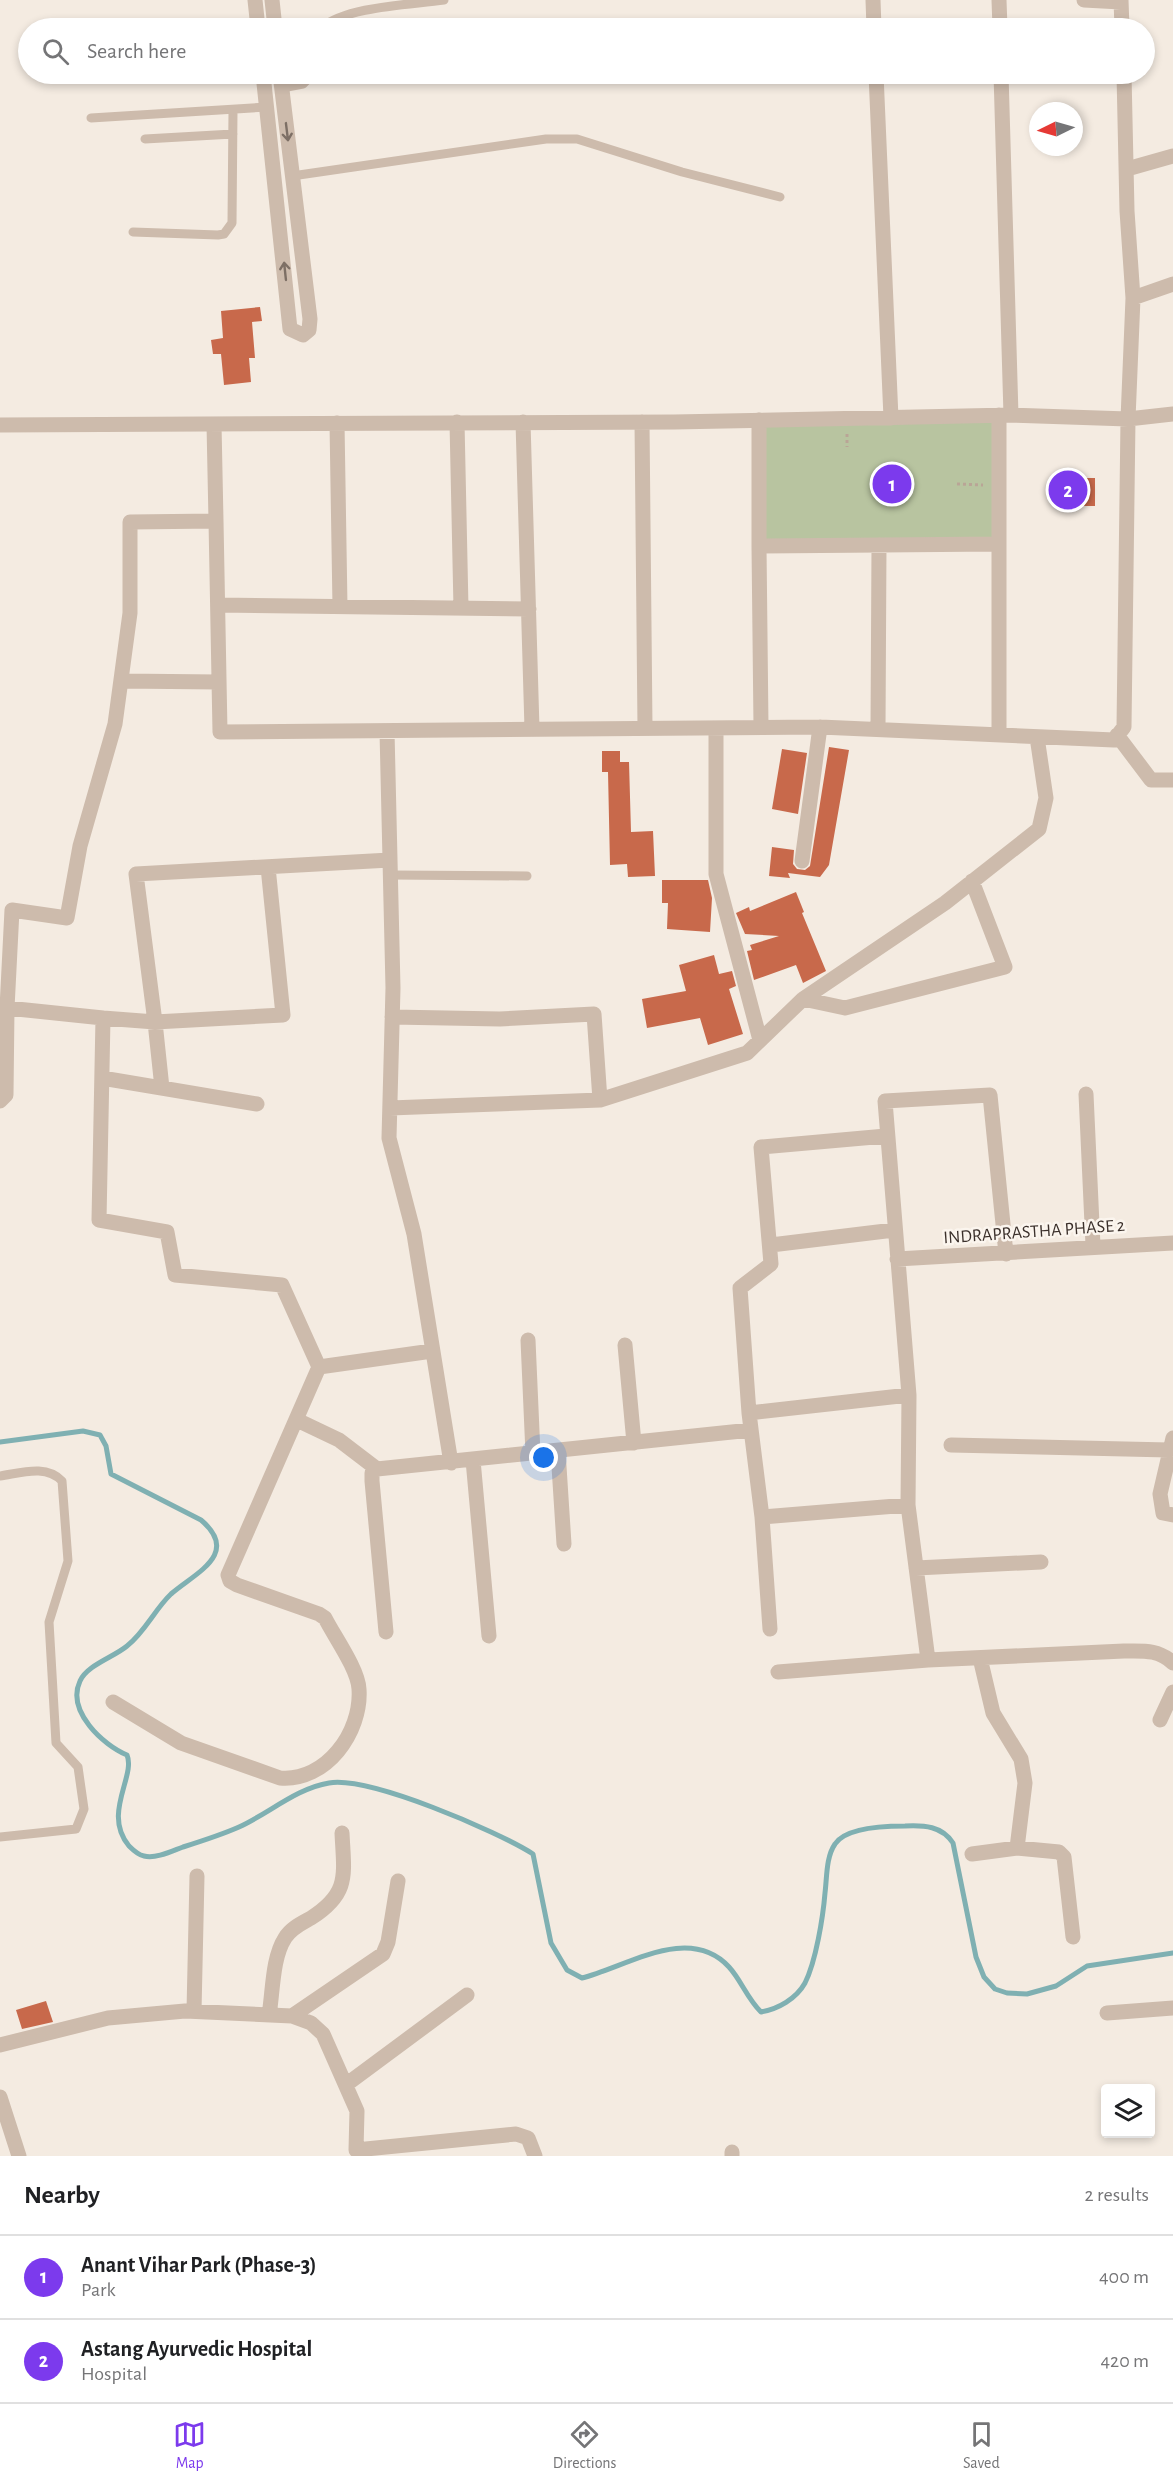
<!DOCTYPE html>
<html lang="en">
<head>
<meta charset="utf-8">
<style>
  body { margin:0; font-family:"Alegreya Sans",sans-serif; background:#f2f2f2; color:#202124 }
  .controls { position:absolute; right:18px; bottom:18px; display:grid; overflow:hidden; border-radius:6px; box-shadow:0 3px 9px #0003 }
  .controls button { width:54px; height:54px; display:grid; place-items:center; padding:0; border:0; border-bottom:2px solid #e0e0e0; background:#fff; color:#202124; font:30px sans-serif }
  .compass { position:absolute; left:1029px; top:102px; width:54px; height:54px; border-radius:50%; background:#fff; box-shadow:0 3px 9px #0003; rotate:265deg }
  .you { position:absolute; left:544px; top:1458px; width:21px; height:21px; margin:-15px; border:4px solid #fff; border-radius:50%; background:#1a73e8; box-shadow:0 0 0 9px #1a73e833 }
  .badge { display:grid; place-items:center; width:39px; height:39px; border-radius:50%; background:#7c3aed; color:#fff; font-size:20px; font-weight:700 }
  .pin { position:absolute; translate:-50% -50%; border:3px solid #fff; box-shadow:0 2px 6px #0006 }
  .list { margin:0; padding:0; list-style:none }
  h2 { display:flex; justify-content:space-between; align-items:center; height:78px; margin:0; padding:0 24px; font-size:26px }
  h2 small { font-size:20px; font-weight:400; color:#757577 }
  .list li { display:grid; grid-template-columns:39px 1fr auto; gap:18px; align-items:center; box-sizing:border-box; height:84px; padding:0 24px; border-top:2px solid #e0e0e0 }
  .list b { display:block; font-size:22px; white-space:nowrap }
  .list p { margin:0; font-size:20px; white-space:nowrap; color:#757577 }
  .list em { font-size:20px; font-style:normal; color:#757577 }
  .icon { flex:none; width:33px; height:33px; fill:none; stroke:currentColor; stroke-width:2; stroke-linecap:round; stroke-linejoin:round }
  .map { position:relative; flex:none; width:1173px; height:2156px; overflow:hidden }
  .search { position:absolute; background:#fff; box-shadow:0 3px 9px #0003; left:18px; right:18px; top:18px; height:66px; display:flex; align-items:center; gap:15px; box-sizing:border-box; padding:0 21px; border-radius:33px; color:#757577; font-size:22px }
  .sheet { height:246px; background:#fff }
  nav { display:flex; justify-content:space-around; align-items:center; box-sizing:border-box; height:84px; border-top:2px solid #e0e0e0; background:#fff; font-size:16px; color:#757577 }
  nav a { display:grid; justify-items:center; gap:3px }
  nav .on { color:#7c3aed }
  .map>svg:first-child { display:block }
  .green { fill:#b8c4a0 }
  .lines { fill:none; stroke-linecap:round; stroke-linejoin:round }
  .stream { stroke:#7fb0b2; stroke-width:5 }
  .building { fill:#c8694b }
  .path { stroke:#b9a596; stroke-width:3; stroke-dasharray:3 3; stroke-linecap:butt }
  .lane { stroke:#cdbbac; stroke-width:9 }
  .street { stroke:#cdbbac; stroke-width:15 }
  .oneway { stroke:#7d6f65 }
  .labels { text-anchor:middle; stroke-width:5; stroke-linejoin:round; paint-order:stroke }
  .street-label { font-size:18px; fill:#3b302b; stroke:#fbf5ee }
</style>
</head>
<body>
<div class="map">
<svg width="1173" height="2156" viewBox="0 0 1173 2156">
  <rect width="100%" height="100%" fill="#f4ebe1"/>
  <path class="green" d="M 997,417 L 998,543 L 763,539 L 762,423 Z"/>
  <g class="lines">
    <path class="stream" d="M 0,1442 L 83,1431 L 100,1435 L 106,1446 L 111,1474 L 201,1520 C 241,1554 195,1573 171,1594 C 155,1609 145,1632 127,1646 C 114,1657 87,1665 80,1681 C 66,1711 103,1745 127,1755 C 136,1776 102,1814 129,1846 C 133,1850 138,1855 144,1856 C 156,1859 172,1851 183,1847 C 202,1841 221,1835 239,1827 C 268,1814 297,1788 329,1783 C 369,1776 497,1831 533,1854 L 551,1943 L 567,1970 L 582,1978 C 628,1966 689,1924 729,1967 C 741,1980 747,1998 761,2012 C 778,2009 796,1999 805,1983 C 816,1961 823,1917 825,1893 C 827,1877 826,1857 835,1844 C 846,1827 887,1826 905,1826 C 924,1825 942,1826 953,1843 L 976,1957 L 984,1977 L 995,1989 L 1007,1993 L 1027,1994 L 1056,1986 L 1087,1966 L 1173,1953"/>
  </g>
  <path class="building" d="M 260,307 L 262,321 L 252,322 L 255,358 L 249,358 L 251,382 L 224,385 L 221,354 L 213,354 L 211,340 L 223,338 L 221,311 Z
    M 1056,478 L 1095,478 L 1095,506 L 1056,506 Z
    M 829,747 L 849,750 L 829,865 L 820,877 L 788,873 L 790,878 L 769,876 L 772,847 L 794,850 L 793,864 L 797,869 L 805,870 L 810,866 Z
    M 782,749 L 807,753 L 798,814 L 772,809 Z
    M 602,751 L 620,751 L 620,762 L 629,762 L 631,832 L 653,831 L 655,876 L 628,877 L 627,864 L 610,865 L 608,772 L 602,772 Z
    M 662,880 L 708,880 L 712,898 L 710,932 L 667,929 L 668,903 L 662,903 Z
    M 796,892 L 804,912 L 802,913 L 826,971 L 803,983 L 796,965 L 754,980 L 747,951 L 752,950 L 750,945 L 779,936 L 745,934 L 736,913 L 749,907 L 750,911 Z
    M 714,955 L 719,974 L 732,971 L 736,986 L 729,989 L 743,1034 L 708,1045 L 700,1018 L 647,1028 L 642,999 L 686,991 L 679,965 Z
    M 46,2001 L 53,2022 L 22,2029 L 16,2010 Z"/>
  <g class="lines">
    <path class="path" d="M 847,434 L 847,447
      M 957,484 L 983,485"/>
    <path class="lane" d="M 321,28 C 348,6 409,5 444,0
      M 282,88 L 303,84 L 313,74
      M 91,118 L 267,107
      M 145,139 L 233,134
      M 292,176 L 546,139 L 577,139 L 682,172 L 780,197
      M 133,232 L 218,235 L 224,234 L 232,223 L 233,111
      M 391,875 L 527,876
      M 0,1476 C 21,1473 46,1464 62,1481 L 68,1561 L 49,1622 L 56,1743 L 78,1767 L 84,1809 L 76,1829 L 0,1837"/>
    <path class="street" d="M 255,0 L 258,28
      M 272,0 L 275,28
      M 873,0 L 874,28
      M 999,0 L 1000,28
      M 1084,0 L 1121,2
      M 1121,0 L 1122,28
      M 263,74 L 290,329 L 303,335 L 309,330 L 310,319 L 280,74
      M 876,74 L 891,418
      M 1001,74 L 1011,415
      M 1127,169 L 1173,156
      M 1133,298 L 1173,284
      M 759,420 L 759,546 L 999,544
      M 457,422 L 461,608
      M 523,422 L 532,729
      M 642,422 L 645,728
      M 337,423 L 340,607
      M 0,425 L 674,422 L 1011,415 L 1128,419 L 1173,414
      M 216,521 L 220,732 L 820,727 L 1114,740 L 1124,727 L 1128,419 L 1133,298 L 1127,211 L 1124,74
      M 759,546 L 761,727
      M 218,605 L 529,609
      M 121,681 L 219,682
      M 716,728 L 716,874 L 760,1040
      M 878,729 L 879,545
      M 387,731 L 393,988 L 389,1138 L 414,1234 L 451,1463
      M 999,735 L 999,415
      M 1117,735 L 1151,780 L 1173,780
      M 802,861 L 820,727
      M 803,999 L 945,903 L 1039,829 L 1046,798 L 1037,737
      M 7,1008 L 12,910 L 67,918 L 80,846 L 115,724 L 130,613 L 130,522 L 216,521 L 214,424
      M 392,1017 L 500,1019 L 594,1014 L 600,1100
      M 103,1018 L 155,1022 L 136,874 L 390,860
      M 102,1078 L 257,1104
      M 162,1088 L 155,1022 L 283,1015 L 268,867
      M 1086,1094 L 1093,1246
      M 0,1101 L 6,1095 L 7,1008 L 103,1018 L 99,1220 L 167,1232 L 175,1275 L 282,1285 L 319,1367 L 228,1575 L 230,1581 L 237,1585 L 319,1614 L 325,1618 C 334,1636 358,1669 359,1689 C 362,1732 326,1782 280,1778 L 181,1743 L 113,1702
      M 390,1108 L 600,1100 L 747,1053 L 803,999 L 845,1008 L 1005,967 L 972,881
      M 771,1245 L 894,1230
      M 897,1259 L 1173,1243
      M 528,1340 L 533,1454
      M 625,1345 L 634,1443
      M 319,1367 L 432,1351
      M 909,1395 L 885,1101 L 990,1095 L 1006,1254
      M 749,1413 L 740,1288 L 771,1264 L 761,1147 L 886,1136
      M 297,1420 L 339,1440 L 377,1469
      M 1173,1438 L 1160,1494 L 1163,1513 L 1173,1515
      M 951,1445 L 1169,1450
      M 558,1451 L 564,1544
      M 473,1460 L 489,1636
      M 762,1517 L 908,1505
      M 916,1568 L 1041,1562
      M 770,1629 L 762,1517 L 749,1413 L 909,1395 L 908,1505 L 928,1660
      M 386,1632 L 372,1481 L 372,1473 L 377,1469 L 751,1430
      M 980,1658 L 993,1713 L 1021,1759 L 1025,1783 L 1017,1848
      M 778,1672 L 928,1660 L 1124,1651 C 1143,1651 1158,1649 1173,1663
      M 1160,1720 L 1173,1692
      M 972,1854 L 1017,1848 L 1059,1852 L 1064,1857 L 1073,1937
      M 194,2011 L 197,1876
      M 1107,2013 L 1173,2008
      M 269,2015 C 273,1992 272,1958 285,1938 C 291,1928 302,1923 311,1918 C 350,1893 344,1875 342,1833
      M 292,2016 L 383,1954 L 388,1942 L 398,1881
      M 0,2045 L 108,2018 L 185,2011 L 292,2016 L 311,2023 L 323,2034 L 357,2111 L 356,2150 L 516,2134 L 528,2138 L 535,2156
      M 347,2084 L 467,1995
      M 0,2097 L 19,2156
      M 732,2152 L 732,2156"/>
  </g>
  <defs><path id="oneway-shaft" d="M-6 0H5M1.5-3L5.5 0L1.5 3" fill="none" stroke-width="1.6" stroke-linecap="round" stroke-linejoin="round" transform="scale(1.5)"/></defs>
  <g class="oneway">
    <use href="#oneway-shaft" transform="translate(287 132) rotate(83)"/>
    <use href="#oneway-shaft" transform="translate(285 271) rotate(-96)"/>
  </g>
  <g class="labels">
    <g class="street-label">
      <text transform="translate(1034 1231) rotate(-4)" y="6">INDRAPRASTHA PHASE 2</text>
    </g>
  </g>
</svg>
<div class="controls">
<button><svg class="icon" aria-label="layers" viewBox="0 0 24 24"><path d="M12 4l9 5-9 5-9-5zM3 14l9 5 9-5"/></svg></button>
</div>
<svg class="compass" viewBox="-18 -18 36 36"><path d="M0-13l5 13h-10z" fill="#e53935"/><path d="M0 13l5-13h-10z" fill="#757577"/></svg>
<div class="you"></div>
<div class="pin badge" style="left:892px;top:484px">1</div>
<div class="pin badge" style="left:1068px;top:490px">2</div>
<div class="search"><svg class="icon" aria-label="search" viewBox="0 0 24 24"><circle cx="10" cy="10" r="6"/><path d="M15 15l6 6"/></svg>Search here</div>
</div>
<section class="sheet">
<h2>Nearby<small>2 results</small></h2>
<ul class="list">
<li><span class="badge">1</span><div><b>Anant Vihar Park (Phase-3)</b><p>Park</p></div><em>400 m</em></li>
<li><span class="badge">2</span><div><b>Astang Ayurvedic Hospital</b><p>Hospital</p></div><em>420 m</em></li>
</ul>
</section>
<nav>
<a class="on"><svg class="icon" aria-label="map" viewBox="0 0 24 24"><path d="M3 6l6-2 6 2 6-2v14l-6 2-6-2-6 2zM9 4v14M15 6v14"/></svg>Map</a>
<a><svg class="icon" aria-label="directions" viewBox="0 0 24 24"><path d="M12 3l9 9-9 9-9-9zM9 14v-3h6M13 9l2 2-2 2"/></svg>Directions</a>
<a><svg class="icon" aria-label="saved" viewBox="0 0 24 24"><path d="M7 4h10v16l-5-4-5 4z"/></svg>Saved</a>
</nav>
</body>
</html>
